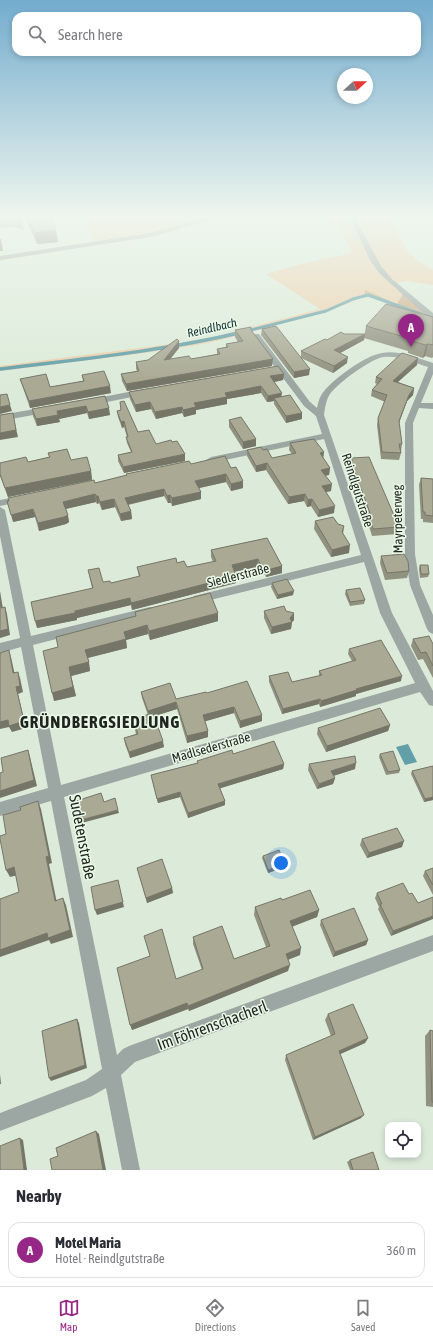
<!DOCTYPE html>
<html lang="en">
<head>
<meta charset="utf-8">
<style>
  body { margin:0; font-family:"Asap Condensed",sans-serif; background:#f7f7f7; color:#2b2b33 }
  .controls { position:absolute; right:12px; bottom:12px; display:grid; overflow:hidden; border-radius:8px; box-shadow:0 2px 6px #0003 }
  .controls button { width:36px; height:36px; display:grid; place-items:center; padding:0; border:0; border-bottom:1px solid #e1e1e2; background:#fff; color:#2b2b33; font:20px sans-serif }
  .compass { position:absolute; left:337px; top:68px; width:36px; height:36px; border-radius:50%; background:#fff; box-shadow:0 2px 6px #0003; rotate:69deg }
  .you { position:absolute; left:281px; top:863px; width:14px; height:14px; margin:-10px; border:3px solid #fff; border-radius:50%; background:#1a73e8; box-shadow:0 0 0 6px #1a73e833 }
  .badge { display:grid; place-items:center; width:26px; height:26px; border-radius:50%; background:#972787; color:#fff; font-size:13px; font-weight:700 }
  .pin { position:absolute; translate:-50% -33px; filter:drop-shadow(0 1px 2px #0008) }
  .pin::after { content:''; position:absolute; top:21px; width:14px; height:12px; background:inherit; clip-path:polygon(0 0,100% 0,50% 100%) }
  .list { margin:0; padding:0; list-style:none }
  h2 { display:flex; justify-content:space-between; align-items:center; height:52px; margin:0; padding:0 16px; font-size:17px }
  h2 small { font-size:13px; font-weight:400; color:#7c7c81 }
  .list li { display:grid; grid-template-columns:26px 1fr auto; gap:12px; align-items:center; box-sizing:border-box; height:56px; margin:0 8px 8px; padding:0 8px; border:1px solid #e1e1e2; border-radius:12px }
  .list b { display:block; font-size:15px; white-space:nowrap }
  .list p { margin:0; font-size:13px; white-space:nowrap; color:#7c7c81 }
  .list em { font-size:13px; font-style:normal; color:#7c7c81 }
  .icon { flex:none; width:22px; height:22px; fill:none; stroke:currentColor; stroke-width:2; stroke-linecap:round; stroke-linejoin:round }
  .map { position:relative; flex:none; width:433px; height:1170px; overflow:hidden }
  .search { position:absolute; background:#fff; box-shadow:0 2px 6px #0003; left:12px; right:12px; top:12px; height:44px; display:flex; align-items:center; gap:10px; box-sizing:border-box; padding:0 14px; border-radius:12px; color:#7c7c81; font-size:15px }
  .sheet { height:116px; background:#fff }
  nav { display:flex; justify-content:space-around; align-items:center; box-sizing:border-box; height:56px; border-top:1px solid #e1e1e2; background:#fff; font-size:11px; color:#7c7c81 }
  nav a { display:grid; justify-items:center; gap:2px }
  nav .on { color:#972787 }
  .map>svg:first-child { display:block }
  .green { fill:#ebcfab }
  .forest { fill:#cbad85 }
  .water { fill:#639fa8 }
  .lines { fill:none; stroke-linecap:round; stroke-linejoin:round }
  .stream-far1 { stroke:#639fa8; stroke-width:3 }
  .stream { stroke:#639fa8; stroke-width:3.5 }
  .minor { fill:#9ca7a3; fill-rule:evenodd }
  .wall { fill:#91917f }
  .shaded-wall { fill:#767668 }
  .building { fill:#a9a994; stroke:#767668 }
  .labels { text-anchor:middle; stroke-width:3; stroke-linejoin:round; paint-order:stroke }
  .far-water-label { font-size:12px; font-style:italic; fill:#133236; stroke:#eaf9e7 }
  .street-label { font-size:13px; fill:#1f241e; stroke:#eaf9e7 }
  .near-street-label { font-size:16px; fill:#1f241e; stroke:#eaf9e7 }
  .district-label { font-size:17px; font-weight:bold; letter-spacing:1px; fill:#1f241e; stroke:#eaf9e7 }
</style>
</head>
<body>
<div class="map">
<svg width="433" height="1170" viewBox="0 0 433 1170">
  <rect width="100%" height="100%" fill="#dcebd9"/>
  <path class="green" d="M 83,216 L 174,216 L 184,224 L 213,216 L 227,216 L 143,237 L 0,261 L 0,256 L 94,242 Z
    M 317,216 L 334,216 L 352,224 L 371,259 L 404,292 L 397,304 L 365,290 L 364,295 L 350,303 L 325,312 L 225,339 L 197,345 L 137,354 L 0,371 L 0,366 L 179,343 L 217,336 L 320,309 L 266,274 L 301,264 L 352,253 C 343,232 340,225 317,216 Z
    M 341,216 L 392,216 C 401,244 406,256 433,270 L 433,285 L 407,281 L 397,283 L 383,271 L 359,225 L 361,219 Z"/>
  <path class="forest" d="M 365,290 L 397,304 L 404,292 L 426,313 L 426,315 L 420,315 L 364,295 Z"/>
  <path class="water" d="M 408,744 L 417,762 L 405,765 L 396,747 Z"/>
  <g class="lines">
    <path class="stream-far1" d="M 239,333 L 326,311 L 353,299 L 368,295 L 421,314"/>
    <path class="stream" d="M 0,369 C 82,359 163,351 243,332"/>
    <path class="minor" d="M 213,216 L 225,216 L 151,237 L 0,260 L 0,256 L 151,233 Z
      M 333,216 L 351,218 L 362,216 L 357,221 L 381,266 L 392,279 L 433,313 L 433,319 L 430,319 L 381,275 L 371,262 L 352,222 Z
      M 253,334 L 259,334 L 310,402 L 317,408 C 318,403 319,398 322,394 C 331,380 366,355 382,353 C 399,350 417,358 433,363 L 433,374 L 421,403 L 433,403 L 433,409 L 419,408 L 413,423 L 415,554 L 420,585 L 433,615 L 433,634 L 429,632 L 427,629 L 410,585 L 405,554 L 405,423 L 428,367 C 414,362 397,355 383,357 C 369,360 338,383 330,394 C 326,400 325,408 324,415 L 392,613 L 433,691 L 433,706 L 429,705 L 420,692 L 64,797 L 117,1055 L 123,1049 L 129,1046 L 433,935 L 433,951 L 135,1062 L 121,1075 L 140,1170 L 122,1170 L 106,1088 L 92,1096 L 0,1131 L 0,1113 L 86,1080 L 102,1069 L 51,801 L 0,816 L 0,802 L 48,788 L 21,647 L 0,653 L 0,643 L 20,638 L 0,536 L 0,507 L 5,510 L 31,636 L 150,607 L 154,608 L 156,611 L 154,614 L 150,615 L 33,645 L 61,785 L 415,683 L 380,613 L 364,562 L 198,603 L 194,602 L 192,599 L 194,596 L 198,595 L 361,555 L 324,439 L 211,463 L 206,460 L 211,457 L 322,434 L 316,416 L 304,406 L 253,338 Z
      M 144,389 L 147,390 L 148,392 L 147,394 L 92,405 L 88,402 L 92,399 Z
      M 47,407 L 50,408 L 51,410 L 50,412 L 0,421 L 0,415 Z
      M 22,496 L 27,499 L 25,501 L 0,506 L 0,500 Z"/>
  </g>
  <path class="wall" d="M 0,216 L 21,216 L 24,230 L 13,227 L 0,228 Z
    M 26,216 L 51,216 L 58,242 L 37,244 L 28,224 Z
    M 433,317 L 433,357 L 432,358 L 425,356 L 423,358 L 408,353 L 408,351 L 364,338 L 366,326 Z
    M 262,329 L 301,358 L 301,351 L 327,340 L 344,334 L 365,334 L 364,340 L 340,353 L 347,363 L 333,373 L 301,358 L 309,375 L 294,378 L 261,335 Z
    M 235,330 L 251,330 L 272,366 L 127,391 L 122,381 L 121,374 L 137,371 L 136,369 L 136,362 L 148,360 L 179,348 L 170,359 L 191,359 L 217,354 L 217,349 L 226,347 L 226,344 L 238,342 L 235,337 Z
    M 417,365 L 398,382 L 414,388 L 413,395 L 407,401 L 399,423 L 402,444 L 401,451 L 400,451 L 401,453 L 399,460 L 381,459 L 377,425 L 378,418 L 385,402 L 371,396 L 372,390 L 377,384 L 375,383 L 376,377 Z
    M 284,374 L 283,380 L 274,382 L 281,397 L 302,413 L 302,419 L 286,423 L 274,404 L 274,401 L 267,402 L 261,393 L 227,399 L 227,404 L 196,410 L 196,414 L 184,417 L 182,413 L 156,419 L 151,409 L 136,412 L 130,399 L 129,392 Z
    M 82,375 L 111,393 L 30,408 L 22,385 L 20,379 L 50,387 L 83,381 Z
    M 105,396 L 110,415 L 89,419 L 87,413 L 59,419 L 60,422 L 37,426 L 33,416 L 32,409 Z
    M 120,402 L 138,432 L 156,444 L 185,461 L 124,473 L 118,461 L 118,455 L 131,452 L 127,443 L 126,437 L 127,437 L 124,427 L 122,428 L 118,417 L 117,411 L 121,411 Z
    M 229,420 L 256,446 L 243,449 L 229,427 Z
    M 290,443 L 324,452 L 323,458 L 330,468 L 329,475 L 325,475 L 331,491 L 326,492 L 334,513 L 318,517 L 311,506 L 307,507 L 304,501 L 288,504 L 266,470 L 256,472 L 247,456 L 247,450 L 263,450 L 272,458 L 292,454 L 289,450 Z
    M 48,453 L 71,460 L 91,471 L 92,480 L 8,497 L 0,476 L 0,463 L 28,462 L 49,457 Z
    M 352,458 L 399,527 L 398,534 L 372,536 L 368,523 L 368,519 L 350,471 L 350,465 Z
    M 191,464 L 231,468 L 243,488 L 231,491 L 226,482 L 199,488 L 201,492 L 201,499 L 172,506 L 171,503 L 168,503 L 164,496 L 128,505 L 131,511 L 132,519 L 121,521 L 115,507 L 102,510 L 99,503 L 97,504 L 96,502 L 66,509 L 69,522 L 66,524 L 39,531 L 35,517 L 13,522 L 95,483 L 127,475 L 126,474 Z
    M 421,478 L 433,479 L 433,523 L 423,522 L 423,519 L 421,519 L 419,485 Z
    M 315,521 L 338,524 L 343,534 L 349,553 L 331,557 L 314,529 Z
    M 267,538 L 282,566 L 282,573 L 266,577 L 265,574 L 262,575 L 257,567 L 235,572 L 236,576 L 236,583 L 132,610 L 131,605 L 77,618 L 77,620 L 37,628 L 92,588 L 88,570 L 103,582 L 111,583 L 139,577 L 137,567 L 177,563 L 187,567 L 213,562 L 211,557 L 211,550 Z
    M 381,556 L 409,571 L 407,578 L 385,580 L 380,563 Z
    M 420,565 L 429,574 L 428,577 L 420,578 L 419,569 Z
    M 272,583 L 293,595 L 277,599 L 271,587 Z
    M 346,590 L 365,600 L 364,604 L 350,606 L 345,594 Z
    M 264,611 L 286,611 L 294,620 L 292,622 L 291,629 L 271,634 L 264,618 Z
    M 135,612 L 218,621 L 150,640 L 148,634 L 126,640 L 127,648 L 88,658 L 90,671 L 71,676 L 76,696 L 54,701 L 58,647 L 136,617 Z
    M 413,639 L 433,644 L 433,678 L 423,659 L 418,660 L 411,646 Z
    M 349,649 L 401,681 L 356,694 L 356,696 L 320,707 L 319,704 L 282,714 L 269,682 L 269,676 L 292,682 L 319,676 L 319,671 L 352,661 L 348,654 Z
    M 141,692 L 176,699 L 207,693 L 262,721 L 240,728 L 234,713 L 205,721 L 208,731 L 208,737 L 187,743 L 177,709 L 154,716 L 164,747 L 130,758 L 125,744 L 124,738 L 136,734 L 134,726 L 133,719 L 148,715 L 142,698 Z
    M 390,725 L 388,731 L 326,752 L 317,734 L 318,728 Z
    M 233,754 L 284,764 L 283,769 L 220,788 L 225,801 L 225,805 L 188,818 L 180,797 L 158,803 L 152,780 L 151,775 L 197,763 L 197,761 Z
    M 380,754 L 400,770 L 399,773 L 386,775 L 379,757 Z
    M 309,764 L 355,769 L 333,776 L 335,778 L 333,784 L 317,789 L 308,770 Z
    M 433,766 L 433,800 L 424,802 L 411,774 L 412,771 Z
    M 362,839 L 402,847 L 367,858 L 360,845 Z
    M 263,856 L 285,867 L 268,873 L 262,858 Z
    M 137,868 L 172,888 L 173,893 L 147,903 Z
    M 433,868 L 433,895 L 423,876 L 425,871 Z
    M 377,893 L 418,903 L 391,936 L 378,909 L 379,907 L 375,898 Z
    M 282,900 L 319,910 L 317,917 L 292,926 L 300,955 L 288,960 L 288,971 L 189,1011 L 188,1009 L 132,1030 L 149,956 L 176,979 L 202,970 L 193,944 L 193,937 L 234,959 L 266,947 L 254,915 L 255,907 Z
    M 321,920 L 368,940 L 366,945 L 333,957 L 320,925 Z
    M 328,1014 L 368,1038 L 365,1043 L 340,1054 L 361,1118 L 313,1140 L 285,1060 L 286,1055 L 331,1036 L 325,1020 Z
    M 430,1030 L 433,1031 L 433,1107 L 426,1106 L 425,1036 Z
    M 350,1160 L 379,1170 L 350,1170 L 347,1162 Z"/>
  <path class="shaded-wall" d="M 56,230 L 58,242 L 37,244 L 35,233 Z
    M 0,239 L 1,239 L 3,251 L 0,251 Z
    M 365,334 L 364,340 L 333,357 L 334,350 Z
    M 179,341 L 179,348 L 164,367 L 164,360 Z
    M 428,344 L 425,356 L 423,358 L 426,345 Z
    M 348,357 L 347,363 L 333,373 L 334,366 Z
    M 418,358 L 417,365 L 392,387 L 393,381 Z
    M 273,359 L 272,366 L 127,391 L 126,384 Z
    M 310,369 L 309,375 L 294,378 L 294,372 Z
    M 284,374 L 283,380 L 270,383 L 270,376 Z
    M 110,386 L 111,393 L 30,408 L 29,401 Z
    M 261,386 L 261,393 L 227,399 L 227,404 L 196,410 L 196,414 L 184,417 L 183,410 L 194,403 L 225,393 Z
    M 414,388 L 413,395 L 407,401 L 397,428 L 399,421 L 409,395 Z
    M 282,393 L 281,399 L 274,398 L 274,401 L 267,402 L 268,396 Z
    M 150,402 L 151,409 L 136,412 L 135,405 Z
    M 10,405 L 12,411 L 0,414 L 0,407 Z
    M 86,406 L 87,413 L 59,419 L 60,422 L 37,426 L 36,419 L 57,411 Z
    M 182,407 L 182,413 L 156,419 L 155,412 Z
    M 109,408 L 110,415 L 89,419 L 88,412 Z
    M 302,413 L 302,419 L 286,423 L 286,416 Z
    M 14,420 L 18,437 L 0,440 L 0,433 Z
    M 124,421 L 124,427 L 122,428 L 121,422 Z
    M 256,439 L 256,446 L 243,449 L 243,442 Z
    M 324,452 L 323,459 L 320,453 Z
    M 185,454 L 185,461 L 124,473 L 123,467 Z
    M 267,463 L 266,470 L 256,472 L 256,466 Z
    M 330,468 L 329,475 L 321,477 L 321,470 Z
    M 91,471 L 92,480 L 8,497 L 5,488 Z
    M 226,474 L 226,482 L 195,489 L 195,481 Z
    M 243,481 L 243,488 L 231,491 L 231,484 Z
    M 332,484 L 331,491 L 321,493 L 322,486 Z
    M 164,489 L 164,496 L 126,505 L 125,498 Z
    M 201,492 L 201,499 L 172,506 L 172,498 Z
    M 95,494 L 96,502 L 65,509 L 63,502 Z
    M 305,494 L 304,501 L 288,504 L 289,497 Z
    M 170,495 L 171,503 L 168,503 L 167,496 Z
    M 96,496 L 98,496 L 99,503 L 97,504 Z
    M 114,499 L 115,507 L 102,510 L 100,502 Z
    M 312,499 L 311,506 L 307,507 L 308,500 Z
    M 335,506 L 334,513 L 318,517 L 319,510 Z
    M 33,509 L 35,517 L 13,522 L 11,515 Z
    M 131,511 L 132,519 L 121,521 L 120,514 Z
    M 68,515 L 69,522 L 66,524 L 39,531 L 38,523 Z
    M 344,526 L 343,534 L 340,539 L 342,532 Z
    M 350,545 L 349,553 L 331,557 L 332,550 Z
    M 258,559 L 257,567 L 232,572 L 232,565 Z
    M 282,566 L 282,573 L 266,577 L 267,570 Z
    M 266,567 L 265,574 L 262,575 L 262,568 Z
    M 236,576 L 236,583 L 132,610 L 131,603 Z
    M 0,591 L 4,615 L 1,608 L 0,599 Z
    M 294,591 L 293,595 L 277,599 L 278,595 Z
    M 130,598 L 131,605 L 77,618 L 77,620 L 37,628 L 35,621 Z
    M 5,607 L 7,614 L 10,635 L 0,638 L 0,631 Z
    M 218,613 L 218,621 L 150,640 L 149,631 Z
    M 294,613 L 294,620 L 292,622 L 291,629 L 271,634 L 272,627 L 290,618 Z
    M 147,625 L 148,634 L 126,640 L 127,648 L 87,658 L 85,650 L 124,632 Z
    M 9,650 L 11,657 L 16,680 L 13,673 Z
    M 89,662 L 90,671 L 71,676 L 76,696 L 54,701 L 52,693 L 69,667 Z
    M 18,672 L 20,678 L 23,692 L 18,694 L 26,728 L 12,732 L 9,727 L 0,729 L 0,722 L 16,687 Z
    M 402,676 L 401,681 L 356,694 L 356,696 L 320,707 L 321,701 L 356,689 Z
    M 320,699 L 319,704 L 282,714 L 283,709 Z
    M 176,702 L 177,709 L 149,718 L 148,711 Z
    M 234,707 L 234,713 L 203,722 L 203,715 Z
    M 262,715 L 262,721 L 240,728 L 240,721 Z
    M 390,725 L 388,731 L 326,752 L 327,746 Z
    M 208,731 L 208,737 L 187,743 L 187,736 Z
    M 163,741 L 164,747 L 130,758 L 129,752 Z
    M 28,750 L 30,757 L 37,786 L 0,798 L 0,791 Z
    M 356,763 L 355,769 L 330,777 L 331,771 Z
    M 284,764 L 283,769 L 218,789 L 218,784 Z
    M 335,778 L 333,784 L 317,789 L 319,784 Z
    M 180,792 L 180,797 L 158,803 L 157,799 Z
    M 433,797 L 433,800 L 424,802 L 425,799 Z
    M 38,801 L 41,809 L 52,863 L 49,864 L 58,908 L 55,901 L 46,857 Z
    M 225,801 L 225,805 L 188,818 L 188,813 Z
    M 118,810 L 119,813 L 78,824 L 77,821 Z
    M 404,841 L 402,847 L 367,858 L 369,853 Z
    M 285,864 L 285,867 L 268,873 L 268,870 Z
    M 14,867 L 18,875 L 10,877 L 6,870 Z
    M 118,880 L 124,907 L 97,915 L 95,910 Z
    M 172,888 L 173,893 L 147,903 L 146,898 Z
    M 63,898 L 66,905 L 73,937 L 51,944 L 49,940 L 0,957 L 0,950 Z
    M 319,910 L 317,917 L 289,928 L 290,921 Z
    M 433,916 L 433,919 L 391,936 L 393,931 Z
    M 368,940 L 366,945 L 333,957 L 335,952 Z
    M 301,948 L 300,955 L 284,961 L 286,954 Z
    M 290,965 L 288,971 L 189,1011 L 188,1006 Z
    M 187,1003 L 188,1009 L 132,1030 L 130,1025 Z
    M 77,1019 L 79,1023 L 87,1068 L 51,1081 L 49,1078 Z
    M 368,1038 L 365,1043 L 336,1056 L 339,1051 Z
    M 0,1074 L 1,1084 L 0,1084 Z
    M 364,1115 L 361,1118 L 313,1140 L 315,1137 Z
    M 96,1131 L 99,1134 L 106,1170 L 103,1170 Z
    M 20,1138 L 23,1140 L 27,1170 L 24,1170 Z"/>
  <path class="building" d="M 14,216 L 21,216 L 22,218 Z
    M 27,216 L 51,216 L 56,230 L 35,233 Z
    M 386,304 L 433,317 L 433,345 L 428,344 L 426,345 L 411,341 L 412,339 L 366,326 Z
    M 276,326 L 310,369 L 294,372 L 262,329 Z
    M 251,327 L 251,330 L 273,359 L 126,384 L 121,374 L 139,371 L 136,362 L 148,360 L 177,339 L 179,341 L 164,360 L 189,356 L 191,359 L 220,354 L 217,349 L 228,347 L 226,344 L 243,341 L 235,330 Z
    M 341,332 L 344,334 L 365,334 L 334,350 L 348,357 L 334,366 L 301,351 L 325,339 L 327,340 Z
    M 402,353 L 418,358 L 393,381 L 414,388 L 409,395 L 399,421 L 402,444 L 399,444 L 401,453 L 382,452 L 378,418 L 387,395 L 372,390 L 382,379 L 376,377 Z
    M 278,366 L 284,374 L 270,376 L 282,393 L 268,396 L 261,386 L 225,393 L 227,397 L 194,403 L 196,407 L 183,410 L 182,407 L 155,412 L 150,402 L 135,405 L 129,392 Z
    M 104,371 L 110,386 L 29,401 L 20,379 L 46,374 L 50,387 L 84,381 L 82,375 Z
    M 7,394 L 10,405 L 0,407 L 0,395 Z
    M 290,395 L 302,413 L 286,416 L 274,398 Z
    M 105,396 L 109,408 L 88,412 L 86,406 L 57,411 L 58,415 L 36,419 L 32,409 Z
    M 124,401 L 138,432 L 149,430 L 156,444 L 171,440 L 172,442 L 177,441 L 185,454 L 123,467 L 118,455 L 132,452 L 126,437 L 128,437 L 124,421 L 121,422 L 117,411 L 121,410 L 120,402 Z
    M 13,413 L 16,430 L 0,433 L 0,415 Z
    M 241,417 L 256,439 L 243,442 L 229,420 Z
    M 314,439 L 324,452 L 320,453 L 330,468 L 321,470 L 332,484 L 322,486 L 335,506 L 319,510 L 312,499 L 308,500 L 305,494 L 289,497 L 267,463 L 256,466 L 247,450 L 261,447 L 263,450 L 267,449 L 272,458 L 296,453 L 290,443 Z
    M 67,449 L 71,460 L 87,457 L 91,471 L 5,488 L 0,474 L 0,463 L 26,457 L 28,462 L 50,457 L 48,453 Z
    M 225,456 L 231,468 L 236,467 L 243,481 L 231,484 L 226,474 L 195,481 L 201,492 L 172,498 L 170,495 L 167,496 L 164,489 L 125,498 L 131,511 L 120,514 L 114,499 L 100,502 L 98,496 L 96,496 L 95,494 L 63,502 L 68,515 L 64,517 L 38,523 L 33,509 L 11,515 L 7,501 L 9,501 L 8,498 L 94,480 L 95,483 L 127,475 L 126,474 L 189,461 L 191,464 Z
    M 369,457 L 399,527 L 373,529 L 369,516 L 371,516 L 352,464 L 352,458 Z
    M 421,478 L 433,479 L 433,516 L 425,515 L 425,512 L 423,512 Z
    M 333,517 L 338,524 L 344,526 L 342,532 L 350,545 L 332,550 L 315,521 Z
    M 267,538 L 282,566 L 267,570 L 266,567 L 262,568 L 258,559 L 232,565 L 236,576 L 131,603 L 130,598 L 75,611 L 75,613 L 35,621 L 31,602 L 93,588 L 88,570 L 99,568 L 103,582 L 110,581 L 111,583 L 140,576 L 137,567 L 176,558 L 177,563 L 184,561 L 187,567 L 216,561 L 211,550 Z
    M 404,554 L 408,561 L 409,571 L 387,573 L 381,556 Z
    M 420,565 L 428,565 L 429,574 L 421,574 Z
    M 287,579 L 294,591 L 278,595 L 272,583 Z
    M 360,588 L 365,600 L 350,602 L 346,590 Z
    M 210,593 L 218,613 L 149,631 L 147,625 L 124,632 L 126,639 L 85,650 L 89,662 L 69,667 L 73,687 L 52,693 L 43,651 L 58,647 L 56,637 L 136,616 L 135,612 Z
    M 0,599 L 1,608 L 5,607 L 8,629 L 0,631 Z
    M 284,606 L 286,611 L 294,613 L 290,618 L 292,622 L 272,627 L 264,611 Z
    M 429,636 L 433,644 L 433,666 L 426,652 L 421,653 L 413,639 Z
    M 381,640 L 402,676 L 356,689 L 357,690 L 321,701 L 320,699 L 283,709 L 269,676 L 288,672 L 292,682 L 322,675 L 319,671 L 356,660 L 349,649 Z
    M 9,650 L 13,673 L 18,672 L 20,686 L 16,687 L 24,721 L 9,726 L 8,720 L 0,722 L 0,653 Z
    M 247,681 L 262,715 L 240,721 L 234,707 L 203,715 L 208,731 L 187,736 L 176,702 L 148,711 L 141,692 L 170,683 L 176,699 L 206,692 L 207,693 Z
    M 380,708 L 390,725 L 327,746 L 318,728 Z
    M 153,713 L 163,741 L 129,752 L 124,738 L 138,734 L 133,719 Z
    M 274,741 L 284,764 L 218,784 L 225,801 L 188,813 L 180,792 L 157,799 L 151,775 L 198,763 L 197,761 L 232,750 L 233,754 Z
    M 28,750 L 34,780 L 0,791 L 0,773 L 3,772 L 1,758 Z
    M 393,751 L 400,770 L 388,772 L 380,754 Z
    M 355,756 L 356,763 L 331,771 L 335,778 L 319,784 L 309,764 Z
    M 433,766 L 433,797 L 425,799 L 412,771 Z
    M 101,793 L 104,802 L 115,798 L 118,810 L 77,821 L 73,802 Z
    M 38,801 L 49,856 L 46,857 L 55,901 L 63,898 L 70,930 L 48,938 L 47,933 L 0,950 L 0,899 L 19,892 L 14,867 L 6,870 L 0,839 L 0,836 L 6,834 L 3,815 L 21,810 L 20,807 Z
    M 397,828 L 404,841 L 369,853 L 362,839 Z
    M 279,850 L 285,864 L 268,870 L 263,856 Z
    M 162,859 L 172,888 L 146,898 L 137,868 Z
    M 433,868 L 433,885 L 425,871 Z
    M 118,880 L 123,902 L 95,910 L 91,887 Z
    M 403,883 L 409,894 L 412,893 L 418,903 L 433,897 L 433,916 L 393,931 L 380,904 L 382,904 L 377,893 Z
    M 310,890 L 319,910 L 290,921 L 301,948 L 286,954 L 290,965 L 188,1006 L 187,1003 L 130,1025 L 117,968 L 150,956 L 144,936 L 162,929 L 176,979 L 203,969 L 193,937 L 222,926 L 234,959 L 270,946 L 255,907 L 281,898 L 282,900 Z
    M 354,908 L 368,940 L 335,952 L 321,920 Z
    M 353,1004 L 368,1038 L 339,1051 L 364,1115 L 315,1137 L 286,1055 L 335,1034 L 328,1014 Z
    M 77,1019 L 85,1065 L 49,1078 L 42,1031 Z
    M 430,1030 L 433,1031 L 433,1102 L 432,1102 Z
    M 96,1131 L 103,1170 L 52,1170 L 50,1159 L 58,1156 L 56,1148 Z
    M 20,1138 L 24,1170 L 0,1170 L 0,1146 Z
    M 373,1152 L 379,1170 L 353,1170 L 350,1160 Z"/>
  <linearGradient id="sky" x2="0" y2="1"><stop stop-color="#73acce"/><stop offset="0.57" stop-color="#eff6ee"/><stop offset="1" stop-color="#eff6ee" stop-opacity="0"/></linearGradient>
  <rect width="433" height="380" fill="url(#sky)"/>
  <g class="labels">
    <g class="far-water-label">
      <text transform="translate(212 328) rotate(-13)" y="4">Reindlbach</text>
    </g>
    <g class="street-label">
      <text transform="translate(358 490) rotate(72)" y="5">Reindlgutstraße</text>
      <text transform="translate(397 519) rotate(-91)" y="5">Mayrpeterweg</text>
      <text transform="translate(238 575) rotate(-14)" y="5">Siedlerstraße</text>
      <text transform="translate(211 747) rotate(-16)" y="5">Madlsederstraße</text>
    </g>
    <g class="near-street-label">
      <text transform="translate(83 837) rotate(79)" y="6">Sudetenstraße</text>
      <text transform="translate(212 1025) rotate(-20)" y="6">Im Föhrenschacherl</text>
    </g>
    <g class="district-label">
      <text x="100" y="728">GRÜNDBERGSIEDLUNG</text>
    </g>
  </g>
</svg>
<div class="controls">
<button><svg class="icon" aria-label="locate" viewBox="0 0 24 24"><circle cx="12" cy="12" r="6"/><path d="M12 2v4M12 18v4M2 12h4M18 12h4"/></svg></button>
</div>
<svg class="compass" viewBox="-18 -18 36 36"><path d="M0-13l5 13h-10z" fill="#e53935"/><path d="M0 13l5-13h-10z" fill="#7c7c81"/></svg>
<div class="you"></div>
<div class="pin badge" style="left:411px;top:347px">A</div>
<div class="search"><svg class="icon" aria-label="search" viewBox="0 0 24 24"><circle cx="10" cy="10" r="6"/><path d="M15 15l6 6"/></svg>Search here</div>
</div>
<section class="sheet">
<h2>Nearby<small></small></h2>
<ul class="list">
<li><span class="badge">A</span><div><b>Motel Maria</b><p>Hotel · Reindlgutstraße</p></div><em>360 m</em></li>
</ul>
</section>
<nav>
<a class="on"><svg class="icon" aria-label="map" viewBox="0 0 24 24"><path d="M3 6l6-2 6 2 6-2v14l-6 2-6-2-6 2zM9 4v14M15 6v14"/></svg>Map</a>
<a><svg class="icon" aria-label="directions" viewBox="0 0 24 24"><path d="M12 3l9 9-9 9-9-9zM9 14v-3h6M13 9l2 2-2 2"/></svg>Directions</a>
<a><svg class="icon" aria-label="saved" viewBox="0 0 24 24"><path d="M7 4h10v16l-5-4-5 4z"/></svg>Saved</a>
</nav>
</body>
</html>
